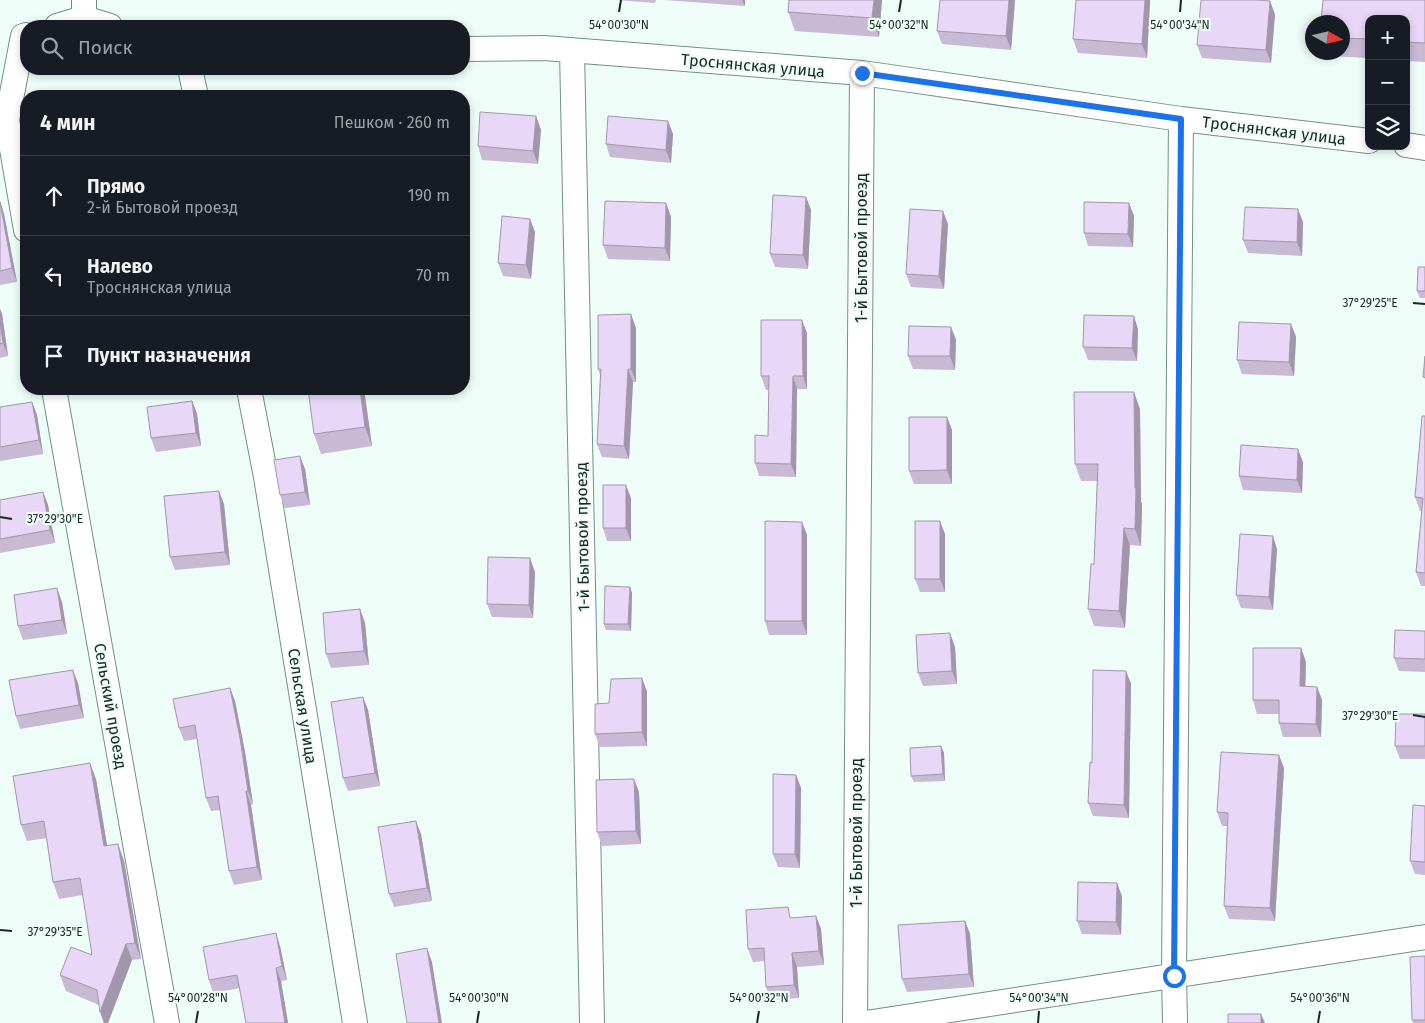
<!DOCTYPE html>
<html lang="ru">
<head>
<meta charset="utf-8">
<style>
  body { margin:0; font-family:"Fira Sans",sans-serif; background:#242831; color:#f1f3f6 }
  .controls { position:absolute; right:15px; top:15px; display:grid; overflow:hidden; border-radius:10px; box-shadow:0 2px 8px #0003 }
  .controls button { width:45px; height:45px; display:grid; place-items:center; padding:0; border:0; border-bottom:1px solid #363941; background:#171b24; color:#f1f3f6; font:25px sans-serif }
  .compass { position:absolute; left:1305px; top:15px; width:45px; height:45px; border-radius:50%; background:#171b24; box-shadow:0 2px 8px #0003; rotate:98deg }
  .stop { position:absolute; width:15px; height:15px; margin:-11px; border:4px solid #1a73e8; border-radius:50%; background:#fff }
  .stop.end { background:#1a73e8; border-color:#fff; box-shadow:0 1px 5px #0008 }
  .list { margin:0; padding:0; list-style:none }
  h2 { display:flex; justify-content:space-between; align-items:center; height:65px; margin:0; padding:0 20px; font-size:21px }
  h2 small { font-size:16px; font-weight:400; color:#9ea1a6 }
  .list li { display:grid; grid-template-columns:32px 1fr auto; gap:15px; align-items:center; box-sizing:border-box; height:80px; padding:0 20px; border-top:1px solid #363941 }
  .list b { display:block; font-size:19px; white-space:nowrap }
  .list p { margin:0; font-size:16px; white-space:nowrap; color:#9ea1a6 }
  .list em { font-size:16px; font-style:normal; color:#9ea1a6 }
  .icon { flex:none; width:28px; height:28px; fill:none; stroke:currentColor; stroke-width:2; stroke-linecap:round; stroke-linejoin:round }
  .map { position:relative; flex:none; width:1425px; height:1023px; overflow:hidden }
  .search { position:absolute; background:#171b24; box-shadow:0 2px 8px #0003; left:20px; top:20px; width:450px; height:55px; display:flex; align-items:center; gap:12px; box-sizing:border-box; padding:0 18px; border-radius:20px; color:#9ea1a6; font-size:19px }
  .panel { position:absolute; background:#171b24; box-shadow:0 2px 8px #0003; left:20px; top:90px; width:450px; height:305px; border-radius:20px }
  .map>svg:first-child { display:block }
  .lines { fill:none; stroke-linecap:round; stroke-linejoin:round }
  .minor-casing { stroke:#709187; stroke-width:26 }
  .minor { stroke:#fff; stroke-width:24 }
  .wall { fill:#c8b9d4 }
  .shaded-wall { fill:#a296ac }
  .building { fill:#e8d7f6; stroke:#a296ac }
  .route { stroke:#1a73e8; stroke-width:6 }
  .ticks { fill:none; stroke:#1a2824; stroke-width:2 }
  .labels { text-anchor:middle; stroke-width:4.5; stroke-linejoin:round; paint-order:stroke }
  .street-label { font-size:16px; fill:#1a2824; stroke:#effdf9 }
  .ticks-label { font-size:12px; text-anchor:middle; fill:#1a2824; stroke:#effdf9; stroke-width:4.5; stroke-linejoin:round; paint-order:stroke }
</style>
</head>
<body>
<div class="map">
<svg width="1425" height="1023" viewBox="0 0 1425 1023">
  <rect width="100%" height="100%" fill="#effdf9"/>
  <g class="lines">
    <defs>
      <path id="minor" d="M 84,18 L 110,26
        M 57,26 L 84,18 L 84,0
        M 26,35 L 23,36 L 7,120 L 26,230
        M 464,49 L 544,48 L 862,73 L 1181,119 L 1369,141
        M 572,50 L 592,1023
        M 190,69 L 196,96
        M 1406,145 L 1425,148
        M 54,389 L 167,1023
        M 249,389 L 266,477 L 355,1023
        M 855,1023 L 862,73
        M 866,1023 L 1425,937
        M 1175,1023 L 1174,976 L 1181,119"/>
    </defs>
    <use href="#minor" class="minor-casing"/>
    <use href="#minor" class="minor"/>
  </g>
  <path class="wall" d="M 616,0 L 656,0 L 655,3 Z
    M 664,0 L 745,0 L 745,6 Z
    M 882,0 L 879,37 L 795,31 L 788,12 Z
    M 1015,0 L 1011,50 L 942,44 L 937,31 Z
    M 1425,0 L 1425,62 L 1406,61 L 1406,19 L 1369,19 L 1369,58 L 1327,56 L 1326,52 L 1342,52 L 1342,22 Z
    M 1150,2 L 1147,58 L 1078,53 L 1073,39 Z
    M 1275,14 L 1271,63 L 1202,58 L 1197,45 Z
    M 536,116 L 541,130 L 538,164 L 482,160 L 478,146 Z
    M 673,134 L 671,163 L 610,157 L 606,144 Z
    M 806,197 L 811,210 L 808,269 L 775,267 L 770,254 Z
    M 0,201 L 4,214 L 17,282 L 0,285 Z
    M 666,203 L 671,217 L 670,261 L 608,259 L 603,245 Z
    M 1134,216 L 1133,247 L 1088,246 L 1084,233 Z
    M 1303,222 L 1302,256 L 1248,253 L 1243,240 Z
    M 948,224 L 944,289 L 911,287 L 906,274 Z
    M 535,232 L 531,279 L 503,276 L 498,263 Z
    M 1425,267 L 1425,298 L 1420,298 L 1417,291 Z
    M 0,309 L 2,314 L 8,356 L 0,358 Z
    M 1291,324 L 1296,337 L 1294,376 L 1242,374 L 1237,360 Z
    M 951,327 L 956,340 L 955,370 L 913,369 L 908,356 Z
    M 636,328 L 636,382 L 633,382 L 629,459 L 602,457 L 597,444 L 600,375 L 598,369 Z
    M 1138,329 L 1137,361 L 1088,360 L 1083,347 Z
    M 807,333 L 807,389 L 797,389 L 796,477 L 759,476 L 755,463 L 768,436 L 769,390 L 766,390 L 761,376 Z
    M 364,389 L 372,446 L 321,454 L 314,434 Z
    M 192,401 L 197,414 L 201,446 L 156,452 L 151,438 Z
    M 32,402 L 37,415 L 43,454 L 0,461 L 0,407 Z
    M 1140,409 L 1141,501 L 1142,505 L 1141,546 L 1130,545 L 1125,628 L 1094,626 L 1088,609 L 1094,564 L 1097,481 L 1081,481 L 1075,464 Z
    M 1425,416 L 1425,586 L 1421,586 L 1416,572 L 1422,511 L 1420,511 L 1415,497 Z
    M 947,417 L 952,430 L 952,484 L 914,484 L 909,471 Z
    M 1303,462 L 1302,493 L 1243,490 L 1239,476 Z
    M 305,469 L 310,505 L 285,508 L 280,495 Z
    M 43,492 L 48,505 L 55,543 L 0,553 L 0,500 Z
    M 631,498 L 631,541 L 607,541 L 603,528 Z
    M 224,504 L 230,565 L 175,570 L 170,557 Z
    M 802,522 L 807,535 L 807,635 L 769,635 L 765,621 Z
    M 945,534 L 945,592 L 920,592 L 915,579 Z
    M 1277,549 L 1273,610 L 1241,608 L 1236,595 Z
    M 535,572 L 533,618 L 492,617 L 487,604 Z
    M 630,587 L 632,593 L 631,631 L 606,630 L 604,624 Z
    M 62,602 L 67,634 L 23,640 L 18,626 Z
    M 360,609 L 365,623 L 369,665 L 331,668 L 326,654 Z
    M 1425,631 L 1425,672 L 1399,671 L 1394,658 Z
    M 955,647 L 957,684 L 923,686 L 918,673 Z
    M 1301,648 L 1306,662 L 1305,687 L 1317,687 L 1322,700 L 1321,737 L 1283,737 L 1279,723 L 1279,714 L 1257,714 L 1253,700 Z
    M 1126,671 L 1131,684 L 1129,818 L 1093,816 L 1088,803 Z
    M 642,678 L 647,692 L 647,746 L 600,747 L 595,734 Z
    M 78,683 L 84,718 L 20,729 L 16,716 Z
    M 230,688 L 235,701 L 245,752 L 253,804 L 251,805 L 262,880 L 234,885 L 229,871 L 220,810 L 211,811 L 206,798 L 197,739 L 184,741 L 179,728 Z
    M 363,697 L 368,710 L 380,786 L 348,791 L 343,778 Z
    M 1425,714 L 1425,759 L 1400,759 L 1395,746 Z
    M 941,746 L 944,753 L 945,781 L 914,782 L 911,776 Z
    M 1284,768 L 1275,921 L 1229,919 L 1224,906 L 1227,826 L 1222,826 L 1217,812 Z
    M 796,775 L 801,788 L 800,868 L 778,867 L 773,854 Z
    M 96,779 L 107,846 L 118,844 L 124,861 L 141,959 L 132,960 L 108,1023 L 104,1023 L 99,1005 L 66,991 L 60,975 L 92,955 L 83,895 L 59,899 L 53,882 L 47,838 L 27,841 L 21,825 Z
    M 639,792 L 641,844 L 602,846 L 597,832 Z
    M 1425,806 L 1425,875 L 1415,874 L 1410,861 Z
    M 421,834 L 432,901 L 394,907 L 389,894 Z
    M 1122,896 L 1121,935 L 1082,934 L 1077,921 Z
    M 816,916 L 821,929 L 824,965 L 797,967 L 799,998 L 771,1000 L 766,987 L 765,961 L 753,962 L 748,949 Z
    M 965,921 L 970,934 L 974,987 L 907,992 L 902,979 Z
    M 280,946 L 287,980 L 281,981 L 288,1023 L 246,1023 L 240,988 L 213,993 L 209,980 Z
    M 1425,956 L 1425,1023 L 1413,1023 L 1412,1020 Z"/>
  <path class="shaded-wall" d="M 742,0 L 745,0 L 745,6 Z
    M 874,0 L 882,0 L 879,37 L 872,18 Z
    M 1009,0 L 1015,0 L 1011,50 L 1006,36 Z
    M 1145,0 L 1150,0 L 1150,2 L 1147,58 L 1142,44 Z
    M 1270,1 L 1275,14 L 1271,63 L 1266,50 Z
    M 536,116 L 541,130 L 538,164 L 533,151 Z
    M 668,121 L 673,134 L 671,163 L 666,150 Z
    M 806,197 L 811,210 L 808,269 L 803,255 Z
    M 0,201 L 4,214 L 17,282 L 12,268 Z
    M 666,203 L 671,217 L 670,261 L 665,248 Z
    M 1129,203 L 1134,216 L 1133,247 L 1128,234 Z
    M 1298,209 L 1303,222 L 1302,256 L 1297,242 Z
    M 943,211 L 948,224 L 944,289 L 939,276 Z
    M 530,219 L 535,232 L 531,279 L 526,265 Z
    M 0,309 L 2,314 L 8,356 L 3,343 L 0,321 Z
    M 631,314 L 636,328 L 636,382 L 631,369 Z
    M 1134,316 L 1138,329 L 1137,361 L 1132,348 Z
    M 802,320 L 807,333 L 807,389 L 803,376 Z
    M 1291,324 L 1296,337 L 1294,376 L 1289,362 Z
    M 951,327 L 956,340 L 955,370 L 950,356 Z
    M 628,369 L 633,382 L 629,459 L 624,446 Z
    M 793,376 L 797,389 L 796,477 L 791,464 Z
    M 360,389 L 364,389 L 372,446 L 365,427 Z
    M 1134,392 L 1140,409 L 1141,501 L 1142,505 L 1141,546 L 1135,529 Z
    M 192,401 L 197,414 L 201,446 L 196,433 Z
    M 32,402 L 37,415 L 43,454 L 39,440 Z
    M 947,417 L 952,430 L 952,484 L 947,470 Z
    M 1298,449 L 1303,462 L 1302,493 L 1297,480 Z
    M 300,456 L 305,469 L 310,505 L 305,492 Z
    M 626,485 L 631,498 L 631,541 L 626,528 Z
    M 219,491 L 224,504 L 230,565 L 225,552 Z
    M 43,492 L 48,505 L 55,543 L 50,530 Z
    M 940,521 L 945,534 L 945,592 L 940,579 Z
    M 802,522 L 807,535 L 807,635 L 802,621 Z
    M 1124,528 L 1130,545 L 1125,628 L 1119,611 Z
    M 1273,536 L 1277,549 L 1273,610 L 1269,597 Z
    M 530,558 L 535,572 L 533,618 L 529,605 Z
    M 630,587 L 632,593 L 631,631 L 628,624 Z
    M 57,588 L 62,602 L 67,634 L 62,620 Z
    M 360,609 L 365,623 L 369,665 L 364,651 Z
    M 950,633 L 955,647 L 957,684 L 952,671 Z
    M 1301,648 L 1306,662 L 1305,700 L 1300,686 Z
    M 73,670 L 78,683 L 84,718 L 79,705 Z
    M 1126,671 L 1131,684 L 1129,818 L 1124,805 Z
    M 642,678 L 647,692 L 647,746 L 642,732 Z
    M 1317,687 L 1322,700 L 1321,737 L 1316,724 Z
    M 230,688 L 235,701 L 245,752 L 253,804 L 248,791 Z
    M 363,697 L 368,710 L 380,786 L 375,773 Z
    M 941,746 L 944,753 L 945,781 L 943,774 Z
    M 1279,755 L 1284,768 L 1275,921 L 1270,908 Z
    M 90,763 L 96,779 L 110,863 L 104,846 Z
    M 796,775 L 801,788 L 800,868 L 795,854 Z
    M 634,779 L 639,792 L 641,844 L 636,831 Z
    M 246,791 L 251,805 L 262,880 L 257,867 Z
    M 416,821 L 421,834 L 432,901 L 427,888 Z
    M 118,844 L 124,861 L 141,959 L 135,943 Z
    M 1117,883 L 1122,896 L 1121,935 L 1116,922 Z
    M 816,916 L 821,929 L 824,965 L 819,951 Z
    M 965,921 L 970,934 L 974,987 L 969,974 Z
    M 276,933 L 280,946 L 287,980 L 282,966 Z
    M 126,944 L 132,960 L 108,1023 L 104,1023 L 100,1012 Z
    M 427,948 L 432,962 L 442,1023 L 439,1023 Z
    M 792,953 L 797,967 L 799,998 L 794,985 Z
    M 276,968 L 281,981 L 288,1023 L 285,1023 Z
    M 1261,1014 L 1265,1023 L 1261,1023 Z"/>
  <path class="building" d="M 789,0 L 874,0 L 872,18 L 788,12 Z
    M 940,0 L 1009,0 L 1006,36 L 937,31 Z
    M 1076,0 L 1145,0 L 1142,44 L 1073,39 Z
    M 1201,0 L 1258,0 L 1270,1 L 1266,50 L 1197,45 Z
    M 1323,0 L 1425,0 L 1425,43 L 1406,42 L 1406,19 L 1369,19 L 1369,39 L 1342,38 L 1342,22 L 1321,22 Z
    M 480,112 L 536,116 L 533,151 L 478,146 Z
    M 608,116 L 668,121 L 666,150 L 606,144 Z
    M 773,195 L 806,197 L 803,255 L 770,254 Z
    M 605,201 L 666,203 L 665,248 L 603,245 Z
    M 0,202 L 12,268 L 0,271 Z
    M 1084,202 L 1129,203 L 1128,234 L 1084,233 Z
    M 1245,207 L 1298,209 L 1297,242 L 1243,240 Z
    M 910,209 L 943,211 L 939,276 L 906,274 Z
    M 502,216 L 530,219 L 526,265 L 498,263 Z
    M 1418,267 L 1425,267 L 1425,291 L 1417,291 Z
    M 631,314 L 631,369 L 628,369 L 624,446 L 597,444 L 601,369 L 598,369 L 598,315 Z
    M 1084,315 L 1134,316 L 1132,348 L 1083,347 Z
    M 761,320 L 802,320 L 803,376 L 793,376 L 791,464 L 755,463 L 755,435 L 768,436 L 769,376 L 761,376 Z
    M 0,321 L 3,343 L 0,344 Z
    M 1239,322 L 1291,324 L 1289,362 L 1237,360 Z
    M 909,326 L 951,327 L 950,356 L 908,356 Z
    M 1425,356 L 1425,378 L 1423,377 Z
    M 308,389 L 360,389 L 365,427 L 314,434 Z
    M 1074,392 L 1134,392 L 1135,488 L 1136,488 L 1135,529 L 1124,528 L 1119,611 L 1088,609 L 1091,564 L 1094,564 L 1098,464 L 1075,464 Z
    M 192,401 L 196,433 L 151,438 L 147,407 Z
    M 32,402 L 39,440 L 0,447 L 0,407 Z
    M 1422,416 L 1425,416 L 1425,573 L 1416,572 L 1423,498 L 1415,497 Z
    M 909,417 L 947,417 L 947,470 L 909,471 Z
    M 1241,445 L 1298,449 L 1297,480 L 1239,476 Z
    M 300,456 L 305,492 L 280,495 L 274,460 Z
    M 603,485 L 626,485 L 626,528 L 603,528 Z
    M 219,491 L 225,552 L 170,557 L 164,496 Z
    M 43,492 L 50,530 L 0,539 L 0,500 Z
    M 765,521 L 802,522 L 802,621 L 765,621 Z
    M 915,521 L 940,521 L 940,579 L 915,579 Z
    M 1240,534 L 1273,536 L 1269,597 L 1236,595 Z
    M 488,557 L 530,558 L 529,605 L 487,604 Z
    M 605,586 L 630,587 L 628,624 L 604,624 Z
    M 57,588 L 62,620 L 18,626 L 14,595 Z
    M 360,609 L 364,651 L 326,654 L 323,613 Z
    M 1395,630 L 1425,631 L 1425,659 L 1394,658 Z
    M 950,633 L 952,671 L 918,673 L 916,635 Z
    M 1253,648 L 1301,648 L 1300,686 L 1317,687 L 1316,724 L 1279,723 L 1279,700 L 1253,700 Z
    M 73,670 L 79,705 L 16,716 L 9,680 Z
    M 1093,670 L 1126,671 L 1124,805 L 1088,803 L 1090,762 L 1092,763 Z
    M 642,678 L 642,732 L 595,734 L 595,704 L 609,703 L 611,679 Z
    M 230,688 L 240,738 L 248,791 L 246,791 L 257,867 L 229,871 L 218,796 L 206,798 L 195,725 L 179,728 L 173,699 Z
    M 363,697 L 375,773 L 343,778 L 331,702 Z
    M 1396,714 L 1425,714 L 1425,746 L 1395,746 Z
    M 941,746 L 943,774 L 911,776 L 910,748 Z
    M 1221,752 L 1279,755 L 1270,908 L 1224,906 L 1228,813 L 1217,812 Z
    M 90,763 L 104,846 L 118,844 L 135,943 L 126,944 L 100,1012 L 97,990 L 60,975 L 71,947 L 92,955 L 80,878 L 53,882 L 44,821 L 21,825 L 13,776 Z
    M 773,774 L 796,775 L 795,854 L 773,854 Z
    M 634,779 L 636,831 L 597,832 L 596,780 Z
    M 1413,805 L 1425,806 L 1425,862 L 1410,861 Z
    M 416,821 L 427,888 L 389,894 L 378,827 Z
    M 1078,882 L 1117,883 L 1116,922 L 1077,921 Z
    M 788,907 L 790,918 L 816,916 L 819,951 L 792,953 L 794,985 L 766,987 L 764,948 L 748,949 L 746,910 Z
    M 965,921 L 969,974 L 902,979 L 898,925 Z
    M 276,933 L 282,966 L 276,968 L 285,1023 L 246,1023 L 237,975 L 209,980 L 203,947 Z
    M 427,948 L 439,1023 L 407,1023 L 396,954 Z
    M 1425,956 L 1425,1020 L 1412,1020 L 1410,957 Z
    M 1228,1014 L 1261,1014 L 1261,1023 L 1228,1023 Z"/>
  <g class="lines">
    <path class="route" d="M 862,73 L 1181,119 L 1174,976"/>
  </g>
  <path class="ticks" d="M 619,12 L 621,0M 899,12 L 901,0M 1180,12 L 1181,0M 1413,303 L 1425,304M 0,517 L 12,519M 1413,715 L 1425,717M 0,930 L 12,931M 196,1023 L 198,1011M 477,1023 L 479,1011M 757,1023 L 759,1011M 1038,1023 L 1039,1011M 1318,1023 L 1320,1011"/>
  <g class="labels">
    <g class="street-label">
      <text transform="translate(753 65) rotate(5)" y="6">Троснянская улица</text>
      <text transform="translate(1274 130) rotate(7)" y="6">Троснянская улица</text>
      <text transform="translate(861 248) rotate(-90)" y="6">1-й Бытовой проезд</text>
      <text transform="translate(582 537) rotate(-91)" y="6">1-й Бытовой проезд</text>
      <text transform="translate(111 706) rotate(80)" y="6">Сельский проезд</text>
      <text transform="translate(303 706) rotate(81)" y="6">Сельская улица</text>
      <text transform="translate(856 833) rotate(-90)" y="6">1-й Бытовой проезд</text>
    </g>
  </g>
  <g class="ticks-label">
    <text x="619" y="29">54°00'30"N</text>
    <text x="899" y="29">54°00'32"N</text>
    <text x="1180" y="29">54°00'34"N</text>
    <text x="1370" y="307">37°29'25"E</text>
    <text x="55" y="523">37°29'30"E</text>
    <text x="1370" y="720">37°29'30"E</text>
    <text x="55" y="936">37°29'35"E</text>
    <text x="198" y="1002">54°00'28"N</text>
    <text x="479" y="1002">54°00'30"N</text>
    <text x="759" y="1002">54°00'32"N</text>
    <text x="1039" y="1002">54°00'34"N</text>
    <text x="1320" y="1002">54°00'36"N</text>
  </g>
</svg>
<div class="controls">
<button>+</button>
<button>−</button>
<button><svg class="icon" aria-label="layers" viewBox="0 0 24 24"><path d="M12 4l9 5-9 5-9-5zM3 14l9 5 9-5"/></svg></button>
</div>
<svg class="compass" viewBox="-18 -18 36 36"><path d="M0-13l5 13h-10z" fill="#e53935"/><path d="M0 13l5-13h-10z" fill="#9ea1a6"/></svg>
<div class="stop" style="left:1174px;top:976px"></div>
<div class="stop end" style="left:862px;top:73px"></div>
<div class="search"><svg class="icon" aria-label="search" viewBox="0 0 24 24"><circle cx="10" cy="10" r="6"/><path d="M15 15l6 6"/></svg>Поиск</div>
<section class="panel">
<h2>4 мин<small>Пешком · 260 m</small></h2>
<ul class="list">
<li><svg class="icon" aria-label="ahead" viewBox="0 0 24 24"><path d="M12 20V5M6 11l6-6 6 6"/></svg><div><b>Прямо</b><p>2-й Бытовой проезд</p></div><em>190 m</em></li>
<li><svg class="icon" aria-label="left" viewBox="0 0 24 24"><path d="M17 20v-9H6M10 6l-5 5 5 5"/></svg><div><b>Налево</b><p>Троснянская улица</p></div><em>70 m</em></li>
<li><svg class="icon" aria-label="arrive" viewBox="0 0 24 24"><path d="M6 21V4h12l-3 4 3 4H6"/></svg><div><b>Пункт назначения</b></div></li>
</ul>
</section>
</div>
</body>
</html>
